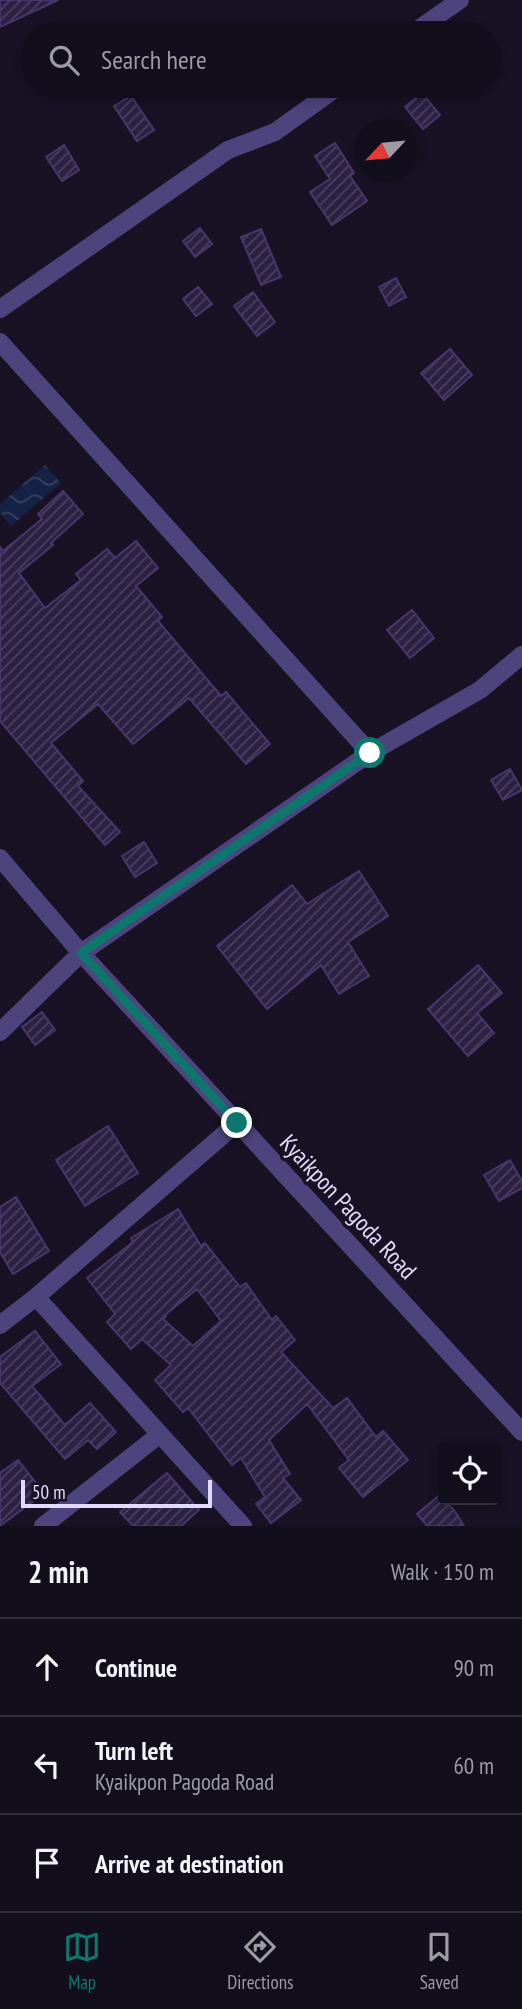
<!DOCTYPE html>
<html lang="en">
<head>
<meta charset="utf-8">
<style>
  body { margin:0; font-family:"PT Sans Narrow",sans-serif; background:#1b1724; color:#f1f3f6 }
  .controls { position:absolute; right:21px; bottom:21px; display:grid; overflow:hidden; border-radius:7px; box-shadow:0 4px 10px #0003 }
  .controls button { width:63px; height:63px; display:grid; place-items:center; padding:0; border:0; border-bottom:2px solid #312e3a; background:#120e1b; color:#f1f3f6; font:35px sans-serif }
  .compass { position:absolute; left:354px; top:119px; width:63px; height:63px; border-radius:50%; background:#120e1b; box-shadow:0 4px 10px #0003; rotate:244deg }
  .scale { position:absolute; left:21px; bottom:18px; width:191px; box-sizing:border-box; padding-left:7px; border:4px solid #e2dafa; border-top:0; font-size:19px; line-height:24px; white-space:nowrap; color:#e2dafa; -webkit-text-stroke:5px #181224; paint-order:stroke }
  .stop { position:absolute; width:21px; height:21px; margin:-16px; border:5px solid #0f766e; border-radius:50%; background:#fff }
  .stop.end { background:#0f766e; border-color:#fff; box-shadow:0 2px 7px #0008 }
  .list { margin:0; padding:0; list-style:none }
  h2 { display:flex; justify-content:space-between; align-items:center; height:91px; margin:0; padding:0 28px; font-size:30px }
  h2 small { font-size:23px; font-weight:400; color:#9c9ca3 }
  .list li { display:grid; grid-template-columns:46px 1fr auto; gap:21px; align-items:center; box-sizing:border-box; height:98px; padding:0 28px; border-top:2px solid #312e3a }
  .list b { display:block; font-size:26px; white-space:nowrap }
  .list p { margin:0; font-size:23px; white-space:nowrap; color:#9c9ca3 }
  .list em { font-size:23px; font-style:normal; color:#9c9ca3 }
  .icon { flex:none; width:38px; height:38px; fill:none; stroke:currentColor; stroke-width:2; stroke-linecap:round; stroke-linejoin:round }
  .map { position:relative; flex:none; width:522px; height:1526px; overflow:hidden }
  .search { position:absolute; background:#120e1b; box-shadow:0 4px 10px #0003; left:21px; right:21px; top:21px; height:77px; display:flex; align-items:center; gap:18px; box-sizing:border-box; padding:0 24px; border-radius:38px; color:#9c9ca3; font-size:26px }
  .sheet { height:385px; background:#120e1b }
  nav { display:flex; justify-content:space-around; align-items:center; box-sizing:border-box; height:98px; border-top:2px solid #312e3a; background:#120e1b; font-size:19px; color:#9c9ca3 }
  nav a { display:grid; justify-items:center; gap:4px }
  nav .on { color:#0f766e }
  .map>svg:first-child { display:block }
  .water { fill:url(#water-waves) }
  .building { fill:url(#building-hatch); stroke:#48366b; stroke-width:2; fill-rule:evenodd }
  .lines { fill:none; stroke-linecap:round; stroke-linejoin:round }
  .minor { stroke:#4d447d; stroke-width:18 }
  .route { stroke:#0f766e; stroke-width:9 }
  .labels { text-anchor:middle; stroke-width:7; stroke-linejoin:round; paint-order:stroke }
  .street-label { font-size:24px; fill:#e2dafa; stroke:#181224 }
</style>
</head>
<body>
<div class="map">
<svg width="522" height="1526" viewBox="0 0 522 1526">
  <defs>
    <pattern id="water-waves" width="16" height="10" patternUnits="userSpaceOnUse" patternTransform="scale(1.75)"><rect width="16" height="10" fill="#152245"/><path d="M0 5q4-4 8 0t8 0" fill="none" stroke="#374261"/></pattern>
    <pattern id="building-hatch" width="6" height="6" patternUnits="userSpaceOnUse" patternTransform="scale(1.75)"><rect width="6" height="6" fill="#2c2143"/><path d="M-1 1l2-2M0 6l6-6M5 7l2-2" fill="none" stroke="#4a415f"/></pattern>
  </defs>
  <rect width="100%" height="100%" fill="#181224"/>
  <path class="water" d="M 45,465 L 61,483 L 11,526 L 0,513 L 0,504 Z"/>
  <path class="building" d="M 0,0 L 58,0 L 0,27 Z
    M 422,93 L 440,115 L 423,129 L 405,107 Z
    M 131,96 L 154,130 L 137,141 L 114,106 Z
    M 335,143 L 354,173 L 350,176 L 367,201 L 332,225 L 310,192 L 330,179 L 315,156 Z
    M 64,145 L 79,170 L 62,181 L 46,157 Z
    M 200,228 L 212,244 L 195,257 L 183,241 Z
    M 261,229 L 281,277 L 261,285 L 241,237 Z
    M 396,278 L 406,297 L 389,306 L 379,287 Z
    M 198,287 L 212,304 L 196,316 L 183,299 Z
    M 253,292 L 275,322 L 257,336 L 234,306 Z
    M 450,349 L 472,375 L 444,400 L 421,373 Z
    M 63,491 L 83,514 L 51,543 L 53,545 L 19,573 L 45,608 L 81,580 L 76,574 L 107,549 L 115,558 L 136,541 L 158,568 L 136,586 L 162,617 L 158,621 L 221,696 L 226,692 L 270,744 L 246,764 L 189,698 L 133,744 L 98,704 L 51,743 L 83,781 L 78,786 L 120,832 L 105,845 L 0,721 L 0,547 L 3,551 L 42,519 L 38,514 Z
    M 412,610 L 434,638 L 410,658 L 387,630 Z
    M 510,769 L 522,790 L 503,800 L 491,780 Z
    M 144,842 L 157,863 L 135,877 L 122,856 Z
    M 359,871 L 388,916 L 348,942 L 369,976 L 339,994 L 321,965 L 267,1009 L 217,946 L 292,885 L 307,904 Z
    M 478,965 L 502,993 L 477,1013 L 494,1033 L 468,1056 L 428,1009 Z
    M 42,1012 L 55,1030 L 35,1045 L 22,1027 Z
    M 108,1126 L 138,1173 L 85,1206 L 56,1160 Z
    M 510,1160 L 522,1181 L 522,1188 L 499,1201 L 484,1175 Z
    M 16,1197 L 49,1251 L 13,1274 L 0,1252 L 0,1207 Z
    M 178,1209 L 201,1246 L 205,1243 L 240,1287 L 246,1283 L 272,1320 L 276,1316 L 295,1340 L 281,1352 L 333,1408 L 347,1398 L 376,1437 L 383,1431 L 408,1460 L 363,1497 L 339,1468 L 349,1460 L 307,1404 L 269,1440 L 290,1474 L 283,1478 L 301,1500 L 271,1523 L 256,1504 L 265,1497 L 241,1458 L 232,1465 L 188,1408 L 183,1412 L 155,1380 L 171,1365 L 142,1339 L 131,1349 L 107,1322 L 115,1314 L 87,1278 L 133,1242 L 131,1238 ZM 197,1289 L 221,1321 L 193,1346 L 163,1319 L 166,1316 L 165,1315 Z
    M 35,1331 L 61,1364 L 32,1386 L 65,1425 L 90,1403 L 116,1432 L 97,1449 L 88,1440 L 65,1459 L 0,1383 L 0,1357 Z
    M 18,1460 L 44,1493 L 0,1526 L 0,1473 Z
    M 167,1473 L 199,1510 L 181,1526 L 133,1526 L 120,1512 Z
    M 441,1494 L 443,1500 L 454,1510 L 464,1526 L 427,1526 L 417,1514 Z"/>
  <g class="lines">
    <path class="minor" d="M 413,33 L 460,0
      M 0,309 L 228,150 L 275,132 L 339,86
      M 0,342 L 370,753
      M 0,858 L 81,953 L 522,1432
      M 0,1032 L 81,953 L 370,753 L 480,690 L 522,655
      M 36,1297 L 243,1526
      M 0,1325 L 36,1297 L 237,1123
      M 43,1526 L 159,1435"/>
  </g>
  <g class="lines">
    <path class="route" d="M 237,1123 L 81,953 L 370,753"/>
  </g>
  <g class="labels">
    <g class="street-label">
      <text transform="translate(348 1207) rotate(47)" y="8">Kyaikpon Pagoda Road</text>
    </g>
  </g>
</svg>
<div class="controls">
<button><svg class="icon" aria-label="locate" viewBox="0 0 24 24"><circle cx="12" cy="12" r="6"/><path d="M12 2v4M12 18v4M2 12h4M18 12h4"/></svg></button>
</div>
<svg class="compass" viewBox="-18 -18 36 36"><path d="M0-13l5 13h-10z" fill="#e53935"/><path d="M0 13l5-13h-10z" fill="#9c9ca3"/></svg>
<div class="scale">50 m</div>
<div class="stop" style="left:370px;top:753px"></div>
<div class="stop end" style="left:237px;top:1123px"></div>
<div class="search"><svg class="icon" aria-label="search" viewBox="0 0 24 24"><circle cx="10" cy="10" r="6"/><path d="M15 15l6 6"/></svg>Search here</div>
</div>
<section class="sheet">
<h2>2 min<small>Walk · 150 m</small></h2>
<ul class="list">
<li><svg class="icon" aria-label="ahead" viewBox="0 0 24 24"><path d="M12 20V5M6 11l6-6 6 6"/></svg><div><b>Continue</b></div><em>90 m</em></li>
<li><svg class="icon" aria-label="left" viewBox="0 0 24 24"><path d="M17 20v-9H6M10 6l-5 5 5 5"/></svg><div><b>Turn left</b><p>Kyaikpon Pagoda Road</p></div><em>60 m</em></li>
<li><svg class="icon" aria-label="arrive" viewBox="0 0 24 24"><path d="M6 21V4h12l-3 4 3 4H6"/></svg><div><b>Arrive at destination</b></div></li>
</ul>
</section>
<nav>
<a class="on"><svg class="icon" aria-label="map" viewBox="0 0 24 24"><path d="M3 6l6-2 6 2 6-2v14l-6 2-6-2-6 2zM9 4v14M15 6v14"/></svg>Map</a>
<a><svg class="icon" aria-label="directions" viewBox="0 0 24 24"><path d="M12 3l9 9-9 9-9-9zM9 14v-3h6M13 9l2 2-2 2"/></svg>Directions</a>
<a><svg class="icon" aria-label="saved" viewBox="0 0 24 24"><path d="M7 4h10v16l-5-4-5 4z"/></svg>Saved</a>
</nav>
</body>
</html>
